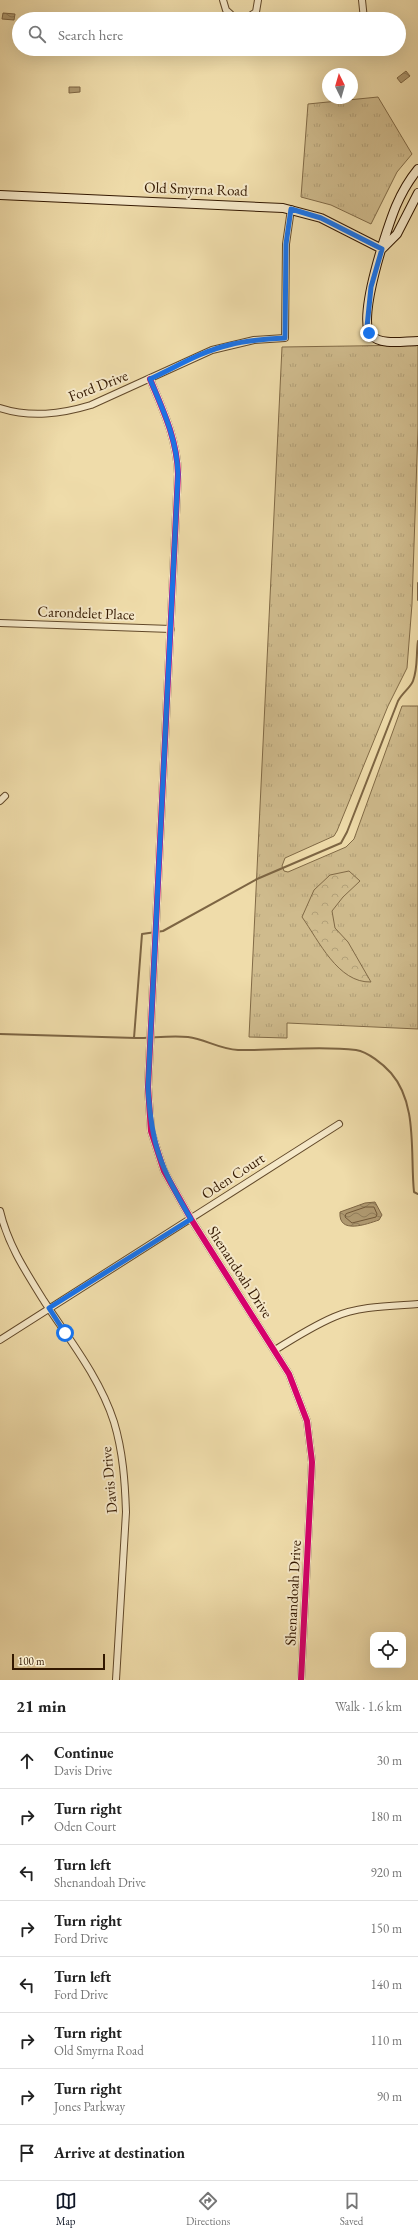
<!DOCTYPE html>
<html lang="en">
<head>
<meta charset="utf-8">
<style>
  body { margin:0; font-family:"EB Garamond",serif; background:#f6f6f6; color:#222 }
  .controls { position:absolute; right:12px; bottom:12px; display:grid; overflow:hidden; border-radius:8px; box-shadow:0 4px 16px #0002 }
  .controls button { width:36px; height:36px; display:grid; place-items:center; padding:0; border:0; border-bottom:1px solid #e0e0e0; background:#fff; color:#222; font:20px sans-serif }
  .compass { position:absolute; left:322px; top:68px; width:36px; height:36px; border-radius:50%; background:#fff; box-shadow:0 4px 16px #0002; rotate:355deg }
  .scale { position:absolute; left:12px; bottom:10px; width:93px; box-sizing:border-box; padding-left:4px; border:2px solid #331800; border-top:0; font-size:11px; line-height:14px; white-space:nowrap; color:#331800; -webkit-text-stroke:3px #f5e8c8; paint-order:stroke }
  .stop { position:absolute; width:12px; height:12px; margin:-9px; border:3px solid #1a73e8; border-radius:50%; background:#fff }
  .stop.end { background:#1a73e8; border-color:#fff; box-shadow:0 1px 4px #0008 }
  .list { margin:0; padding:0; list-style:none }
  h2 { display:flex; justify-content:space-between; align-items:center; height:52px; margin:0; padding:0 16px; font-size:17px }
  h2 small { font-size:13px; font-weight:400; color:#767676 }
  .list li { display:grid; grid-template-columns:26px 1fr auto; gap:12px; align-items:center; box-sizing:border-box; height:56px; padding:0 16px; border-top:1px solid #e0e0e0 }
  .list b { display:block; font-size:15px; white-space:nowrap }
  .list p { margin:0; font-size:13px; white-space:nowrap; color:#767676 }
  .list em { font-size:13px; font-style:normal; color:#767676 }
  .icon { flex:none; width:22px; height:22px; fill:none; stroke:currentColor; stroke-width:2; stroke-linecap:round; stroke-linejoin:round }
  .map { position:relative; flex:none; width:418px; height:1680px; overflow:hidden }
  .search { position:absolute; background:#fff; box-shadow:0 4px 16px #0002; left:12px; right:12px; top:12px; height:44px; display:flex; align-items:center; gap:10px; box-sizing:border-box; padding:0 14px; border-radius:22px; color:#767676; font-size:15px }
  .sheet { height:500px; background:#fff }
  nav { display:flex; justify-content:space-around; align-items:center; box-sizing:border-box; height:56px; border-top:1px solid #e0e0e0; background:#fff; font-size:11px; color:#767676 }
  nav a { display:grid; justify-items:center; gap:2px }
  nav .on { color:#111827 }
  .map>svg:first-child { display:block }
  .grass { fill:url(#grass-tufts); stroke:#816a46 }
  .forest { fill:url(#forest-crowns); stroke:#816a46 }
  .water { fill:url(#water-waves); stroke:#7d6543 }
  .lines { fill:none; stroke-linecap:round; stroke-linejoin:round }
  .shore { stroke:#715838; stroke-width:1 }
  .stream { stroke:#7d6543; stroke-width:2 }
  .street-casing { stroke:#62492a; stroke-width:8 }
  .secondary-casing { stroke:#331800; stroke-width:10 }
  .street { stroke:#f5e8c8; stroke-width:6 }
  .secondary { stroke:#f5e8c8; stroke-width:8 }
  .cycleway-casing { stroke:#f5e8c8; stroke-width:8 }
  .cycleway { stroke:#d6006c; stroke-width:6 }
  .route { stroke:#1a73e8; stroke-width:5 }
  .labels { text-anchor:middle; stroke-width:4; stroke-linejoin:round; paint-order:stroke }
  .street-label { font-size:15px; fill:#331800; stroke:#f5e8c8 }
</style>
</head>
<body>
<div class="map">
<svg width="418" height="1680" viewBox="0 0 418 1680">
  <defs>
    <pattern id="grass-tufts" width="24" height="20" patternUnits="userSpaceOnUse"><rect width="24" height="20" fill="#cfbb8d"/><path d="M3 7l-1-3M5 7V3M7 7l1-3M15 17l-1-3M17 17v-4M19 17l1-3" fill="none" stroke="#b2a078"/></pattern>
    <pattern id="forest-crowns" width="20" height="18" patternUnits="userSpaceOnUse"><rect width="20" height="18" fill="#cfbb8d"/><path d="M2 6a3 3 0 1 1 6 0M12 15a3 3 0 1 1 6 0" fill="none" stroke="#b2a078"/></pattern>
    <pattern id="water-waves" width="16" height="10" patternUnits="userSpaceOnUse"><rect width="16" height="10" fill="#af9970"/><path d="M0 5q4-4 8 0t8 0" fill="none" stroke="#8f7c5a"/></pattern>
  </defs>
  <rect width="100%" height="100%" fill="#efdcaa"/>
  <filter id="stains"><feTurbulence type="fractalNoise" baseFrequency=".005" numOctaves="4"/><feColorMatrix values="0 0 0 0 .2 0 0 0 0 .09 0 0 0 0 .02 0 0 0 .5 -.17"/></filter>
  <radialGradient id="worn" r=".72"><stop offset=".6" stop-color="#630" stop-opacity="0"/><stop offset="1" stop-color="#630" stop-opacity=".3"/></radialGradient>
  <path class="grass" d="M 378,97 L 412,154 L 397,172 L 371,224 L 331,205 L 301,197 L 308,104 Z
    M 418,345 L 418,428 L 412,604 L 407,668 L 388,706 L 337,831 L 334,836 L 285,858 L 282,866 L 284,871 L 288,872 L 346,847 L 354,839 L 402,706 L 418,706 L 418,1029 L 287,1023 L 287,1038 L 249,1037 L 282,347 Z"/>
  <path class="forest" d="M 349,871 L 360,881 L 343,897 L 332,911 L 335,928 L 348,942 L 371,982 C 338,983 319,941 302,917 L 314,890 L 330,875 Z"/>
  <path class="water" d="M 3,13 L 15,14 L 14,20 L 2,19 Z
    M 406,71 L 410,76 L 401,83 L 397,78 Z
    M 69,87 L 80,87 L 80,92 L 69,93 Z
    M 375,1202 L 382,1215 L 379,1220 C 367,1224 338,1235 340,1212 L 365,1203 Z"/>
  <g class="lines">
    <path class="shore" d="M 366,1207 L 374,1207 L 377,1214 L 376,1217 L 352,1223 L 345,1217 L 346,1214 Z"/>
    <path class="stream" d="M 418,583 L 418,600
      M 0,1034 C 45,1035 91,1037 136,1038 C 153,1038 171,1035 188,1037 C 205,1039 219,1049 238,1050 C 277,1051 317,1045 356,1050 C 368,1052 383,1064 391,1073 C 418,1104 410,1153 414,1192 L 418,1194
      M 134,1038 L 142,934 L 163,931 L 257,879 L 341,843 L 347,832 L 398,701 C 402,693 411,687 413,681 C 418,668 416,655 418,641"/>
    <defs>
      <path id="street" d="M 223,0 L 226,10 L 236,19
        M 362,0 L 364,19
        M 245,19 L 256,12 L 258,0
        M 150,379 C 163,410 177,439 178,474 L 148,1087 L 151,1131 L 164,1171 L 191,1219 L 289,1374 L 307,1421 L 312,1462 L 301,1680
        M 0,408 C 31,418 61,414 91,405 L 212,350 L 254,340 L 285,338 L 286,244 L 291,209
        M 0,623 L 171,629
        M 0,801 L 5,796
        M 0,1211 C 8,1245 26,1272 44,1301 C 69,1339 100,1378 114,1422 C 123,1452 125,1482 126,1512 L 116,1680
        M 0,1340 L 339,1124
        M 275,1350 C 294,1338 313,1326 334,1317 C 359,1306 391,1306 418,1304"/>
      <path id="secondary" d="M 418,169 C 409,180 402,192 396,206 C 388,225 356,320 371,335 C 381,346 404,341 418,341
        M 0,195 L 283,208 L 321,218 L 382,249
        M 382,249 L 397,234 L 418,193"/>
    </defs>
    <use href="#street" class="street-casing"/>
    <use href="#secondary" class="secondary-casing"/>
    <use href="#street" class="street"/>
    <use href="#secondary" class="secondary"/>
    <defs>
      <path id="cycleway" d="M 150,379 C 163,410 177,439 178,474 L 148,1087 L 151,1131 L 164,1171 L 191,1219 L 289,1374 L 307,1421 L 312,1462 L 301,1680"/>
    </defs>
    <use href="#cycleway" class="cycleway-casing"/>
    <use href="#cycleway" class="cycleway"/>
  </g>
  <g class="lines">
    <path class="route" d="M 65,1333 L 49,1308 L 191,1219 C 161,1169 151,1145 148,1087 L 178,474 C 177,439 163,410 150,379 C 176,367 202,351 229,345 C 248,340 266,339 285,338 L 286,244 L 291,209 L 321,218 L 382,249 L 371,287 L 367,327 L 369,333"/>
  </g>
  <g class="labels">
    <g class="street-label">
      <text transform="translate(196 189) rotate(2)" y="5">Old Smyrna Road</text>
      <text transform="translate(98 386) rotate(-21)" y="5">Ford Drive</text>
      <text transform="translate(86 613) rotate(2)" y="5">Carondelet Place</text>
      <text transform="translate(233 1176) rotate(-33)" y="5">Oden Court</text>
      <text transform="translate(240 1272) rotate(57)" y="5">Shenandoah Drive</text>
      <text transform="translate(109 1480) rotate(-95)" y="5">Davis Drive</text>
      <text transform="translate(293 1593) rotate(-87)" y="5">Shenandoah Drive</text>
    </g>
  </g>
  <rect width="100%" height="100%" filter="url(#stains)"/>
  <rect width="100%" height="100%" fill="url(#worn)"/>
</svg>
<div class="controls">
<button><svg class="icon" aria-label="locate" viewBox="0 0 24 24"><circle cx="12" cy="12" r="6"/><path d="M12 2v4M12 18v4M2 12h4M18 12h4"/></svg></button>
</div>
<svg class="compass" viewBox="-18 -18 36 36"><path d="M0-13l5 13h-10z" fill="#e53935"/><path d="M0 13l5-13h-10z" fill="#767676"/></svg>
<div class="scale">100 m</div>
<div class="stop" style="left:65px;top:1333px"></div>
<div class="stop end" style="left:369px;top:333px"></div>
<div class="search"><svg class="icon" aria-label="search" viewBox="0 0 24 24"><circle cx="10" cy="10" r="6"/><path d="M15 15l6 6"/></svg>Search here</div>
</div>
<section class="sheet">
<h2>21 min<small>Walk · 1.6 km</small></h2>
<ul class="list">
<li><svg class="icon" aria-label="ahead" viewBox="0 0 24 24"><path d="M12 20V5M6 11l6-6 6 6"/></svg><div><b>Continue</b><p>Davis Drive</p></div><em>30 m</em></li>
<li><svg class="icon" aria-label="right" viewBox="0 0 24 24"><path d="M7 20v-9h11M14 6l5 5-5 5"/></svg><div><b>Turn right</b><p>Oden Court</p></div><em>180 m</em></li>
<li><svg class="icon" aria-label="left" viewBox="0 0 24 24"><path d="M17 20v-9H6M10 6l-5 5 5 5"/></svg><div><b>Turn left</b><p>Shenandoah Drive</p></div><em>920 m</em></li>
<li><svg class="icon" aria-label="right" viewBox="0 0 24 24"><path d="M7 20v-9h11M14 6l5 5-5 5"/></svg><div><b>Turn right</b><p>Ford Drive</p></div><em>150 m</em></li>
<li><svg class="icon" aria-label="left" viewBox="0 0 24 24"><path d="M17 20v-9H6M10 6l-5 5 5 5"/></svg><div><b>Turn left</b><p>Ford Drive</p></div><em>140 m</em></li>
<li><svg class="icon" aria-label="right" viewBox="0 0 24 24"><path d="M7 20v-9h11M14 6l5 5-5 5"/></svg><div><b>Turn right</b><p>Old Smyrna Road</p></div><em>110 m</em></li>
<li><svg class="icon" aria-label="right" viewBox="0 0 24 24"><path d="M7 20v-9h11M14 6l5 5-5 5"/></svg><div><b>Turn right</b><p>Jones Parkway</p></div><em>90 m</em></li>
<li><svg class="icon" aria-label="arrive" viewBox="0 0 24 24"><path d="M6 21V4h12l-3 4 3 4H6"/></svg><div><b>Arrive at destination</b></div></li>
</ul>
</section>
<nav>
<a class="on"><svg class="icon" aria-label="map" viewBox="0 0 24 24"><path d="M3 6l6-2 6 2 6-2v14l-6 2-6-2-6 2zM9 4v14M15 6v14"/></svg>Map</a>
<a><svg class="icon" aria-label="directions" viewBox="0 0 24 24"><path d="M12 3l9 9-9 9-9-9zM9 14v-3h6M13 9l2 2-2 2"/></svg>Directions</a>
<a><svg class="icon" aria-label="saved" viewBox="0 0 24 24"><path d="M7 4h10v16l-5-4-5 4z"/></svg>Saved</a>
</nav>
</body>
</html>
